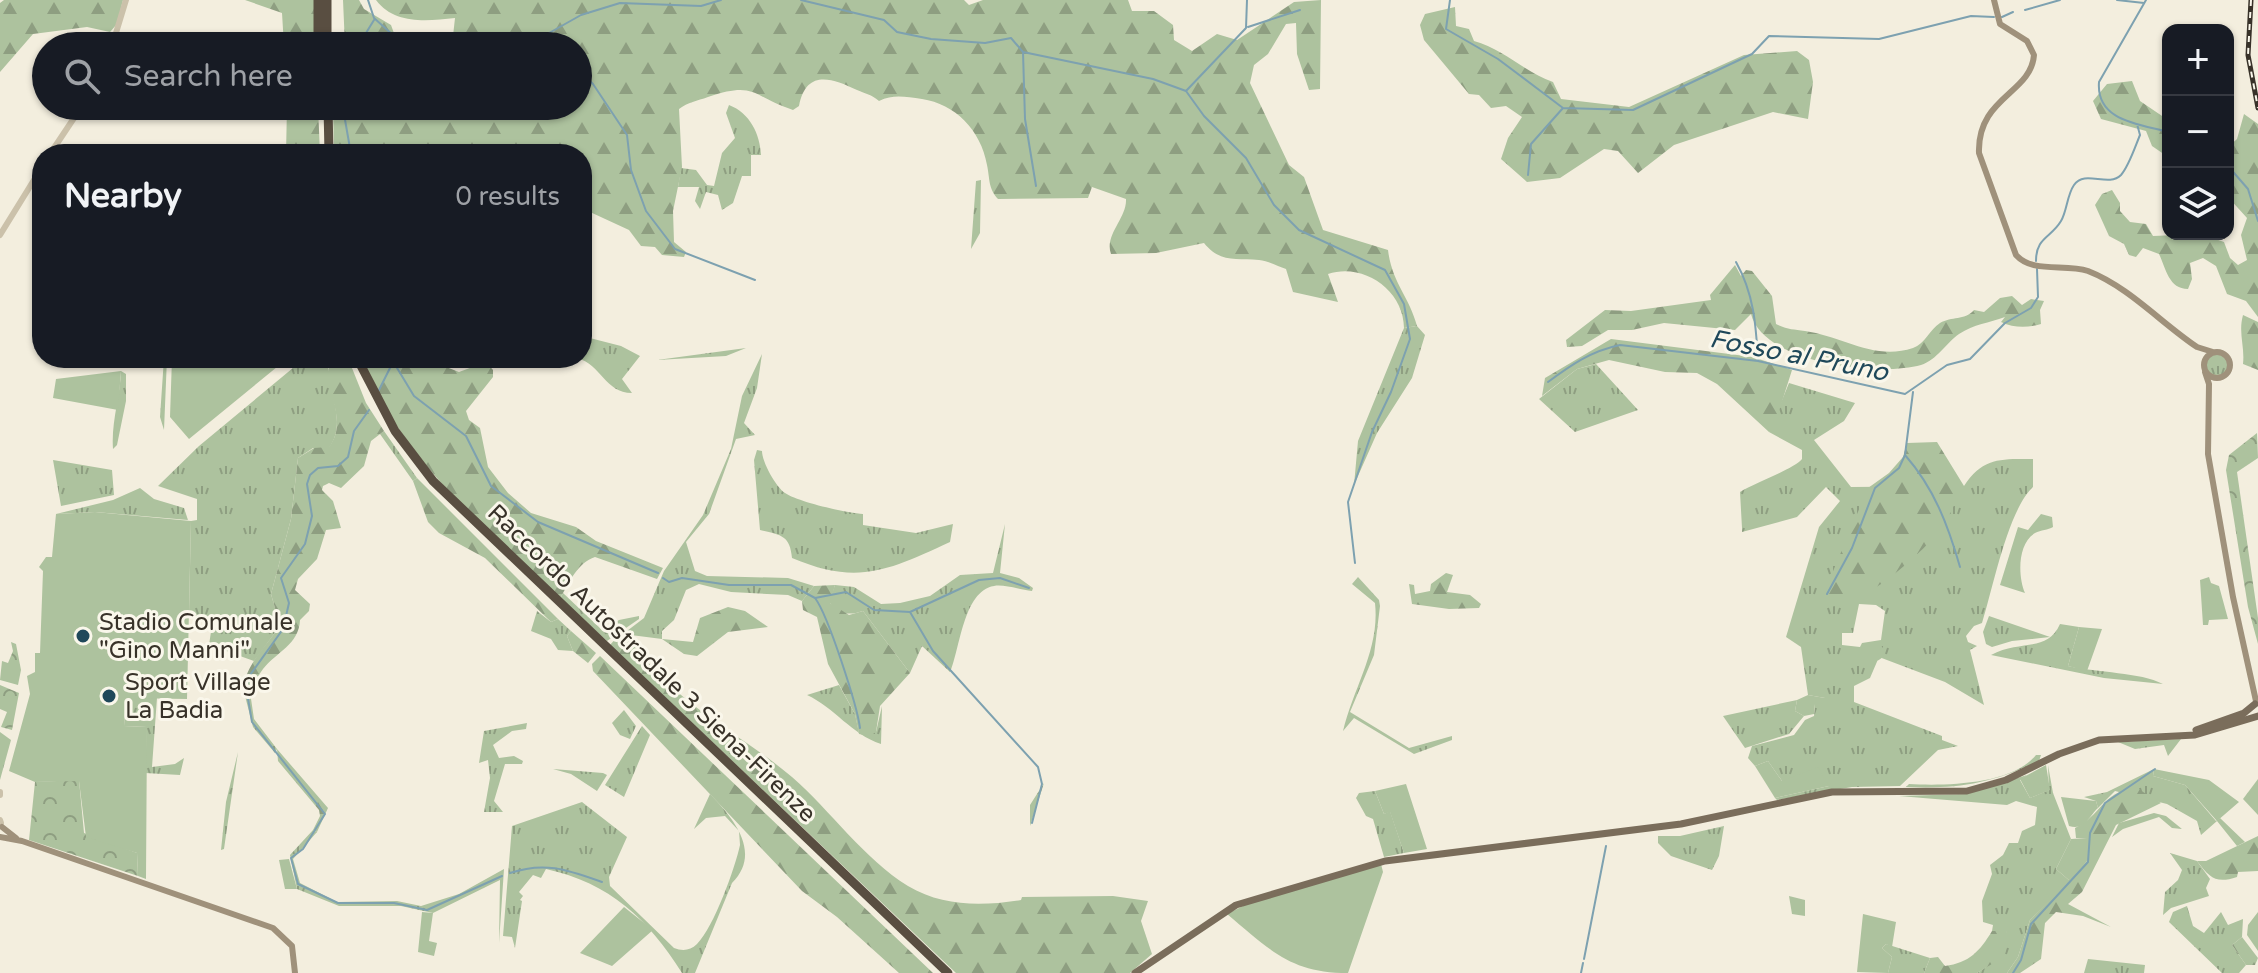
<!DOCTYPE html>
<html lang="en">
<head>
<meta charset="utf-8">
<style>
  body { margin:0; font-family:"Varela Round",sans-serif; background:#242831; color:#f1f3f6 }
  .controls { position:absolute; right:24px; top:24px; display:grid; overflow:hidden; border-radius:16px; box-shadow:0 2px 6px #0004 }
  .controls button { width:72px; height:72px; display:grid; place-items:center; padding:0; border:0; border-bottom:2px solid #363941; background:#171b24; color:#f1f3f6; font:40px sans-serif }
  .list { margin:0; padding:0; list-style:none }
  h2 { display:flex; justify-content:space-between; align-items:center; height:104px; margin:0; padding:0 32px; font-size:34px }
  h2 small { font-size:26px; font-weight:400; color:#9ea1a6 }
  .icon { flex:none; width:44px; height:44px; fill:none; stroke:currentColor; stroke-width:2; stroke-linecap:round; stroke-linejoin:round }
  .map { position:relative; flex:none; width:2258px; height:973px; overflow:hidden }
  .search { position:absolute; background:#171b24; box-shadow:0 2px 6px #0004; left:32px; top:32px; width:560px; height:88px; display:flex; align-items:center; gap:20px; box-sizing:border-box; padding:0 28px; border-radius:44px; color:#9ea1a6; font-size:30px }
  .panel { position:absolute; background:#171b24; box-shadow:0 2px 6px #0004; left:32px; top:144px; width:560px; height:224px; border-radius:32px }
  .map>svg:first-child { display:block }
  .grass { fill:url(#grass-tufts); fill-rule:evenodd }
  .forest { fill:url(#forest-firs) }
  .park { fill:url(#park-crowns) }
  .garden { fill:#adc29e }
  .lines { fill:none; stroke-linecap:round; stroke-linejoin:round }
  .stream { stroke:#7da1b0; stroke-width:2 }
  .tertiary { stroke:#cbc1aa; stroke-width:6 }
  .secondary { stroke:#9f917b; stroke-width:6 }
  .primary { stroke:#7a6d5b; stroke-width:7 }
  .motorway { stroke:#594e41; stroke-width:9 }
  .rail-casing { stroke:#383229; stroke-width:5 }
  .rail { stroke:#faf7eb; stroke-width:2; stroke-dasharray:6; stroke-linecap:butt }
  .poi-dot { fill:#1f485a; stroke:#faf7eb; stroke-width:3 }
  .labels { text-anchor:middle; stroke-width:6; stroke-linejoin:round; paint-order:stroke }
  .poi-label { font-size:24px; fill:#383229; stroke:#faf7eb; text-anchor:start }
  .street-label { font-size:24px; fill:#383229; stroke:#faf7eb }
  .water-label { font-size:26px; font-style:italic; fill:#1f485a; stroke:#faf7eb }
</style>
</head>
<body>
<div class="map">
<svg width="2258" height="973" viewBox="0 0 2258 973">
  <defs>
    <pattern id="grass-tufts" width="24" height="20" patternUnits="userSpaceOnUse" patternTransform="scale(2)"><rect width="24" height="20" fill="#adc29e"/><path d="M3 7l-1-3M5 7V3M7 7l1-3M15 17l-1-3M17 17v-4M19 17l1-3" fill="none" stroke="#8e9e81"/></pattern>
    <pattern id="forest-firs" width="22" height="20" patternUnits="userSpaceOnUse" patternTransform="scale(2)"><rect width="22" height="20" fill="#adc29e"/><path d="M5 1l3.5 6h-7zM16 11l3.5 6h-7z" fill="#8e9e81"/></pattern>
    <pattern id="park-crowns" width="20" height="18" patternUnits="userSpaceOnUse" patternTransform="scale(2)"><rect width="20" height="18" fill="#adc29e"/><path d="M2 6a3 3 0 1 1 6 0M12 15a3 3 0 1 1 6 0" fill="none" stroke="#8e9e81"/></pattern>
  </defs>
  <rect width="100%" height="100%" fill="#f3eede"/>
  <path class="grass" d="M 729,105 C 750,113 760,134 761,155 L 751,155 L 751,176 L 742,176 L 733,203 L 722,210 L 718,195 L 706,192 L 700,209 L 695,201 L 699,187 L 678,187 L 681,168 L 696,170 L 707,185 L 714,186 L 722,153 L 735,138 L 726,113 Z
    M 981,180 L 980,233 L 971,249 L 976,181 Z
    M 1417,326 L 1425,335 L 1412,378 L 1377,433 L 1354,485 L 1358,441 L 1404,328 Z
    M 582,336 L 621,346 L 640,356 L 622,379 L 632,393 C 605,393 601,364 577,358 L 582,358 Z
    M 746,348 L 726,356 L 657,360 Z
    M 762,354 L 757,388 L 744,423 L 755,435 L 736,439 L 709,514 L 686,542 L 695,571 L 707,576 L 788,578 L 814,586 L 802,601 L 788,595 L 731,592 L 699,584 L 686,590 L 674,620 L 662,631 L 662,639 L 623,634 L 644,618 L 664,571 L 703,515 L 731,449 L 742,396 Z
    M2206 365a11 11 0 1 1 22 0a11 11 0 1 1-22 0Z
    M 164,358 L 167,358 L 164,430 L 160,417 Z
    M 305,358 L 331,358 L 333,362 L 328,367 C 329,395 347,422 329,448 L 313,448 L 298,458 L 291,519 L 271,594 L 280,626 L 254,661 L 209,645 L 212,625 L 189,613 L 191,521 L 197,520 L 197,499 L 158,486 L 199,446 Z
    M 1596,364 L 1638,410 L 1575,432 L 1539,399 L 1577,369 Z
    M 121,371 L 126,374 L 126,401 L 117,445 L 113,449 C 111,422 120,398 121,371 Z
    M 1789,383 L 1855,403 L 1844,421 L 1814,440 L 1851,487 L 1964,486 C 1983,457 2001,459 2033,459 L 2033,487 C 2008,510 1993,588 1982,623 L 1974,626 L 1966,636 L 1968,642 L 1977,646 L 1970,650 L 1984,705 L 1945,682 L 1879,657 L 1870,678 L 1854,686 L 1854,702 L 1942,736 L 1942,740 L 1958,746 L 1938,750 L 1900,786 L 1852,787 L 1777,800 L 1775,798 L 1829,786 L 1782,781 L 1768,761 L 1755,766 L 1748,758 L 1752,746 L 1794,735 L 1805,720 L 1814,716 L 1815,704 L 1825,698 L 1808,695 L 1801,647 L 1786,637 L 1819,527 L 1840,501 L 1826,487 L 1797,517 L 1742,532 L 1742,528 L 1740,492 C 1756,482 1794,469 1802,459 L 1802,450 L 1769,432 ZM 1859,604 L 1876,605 L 1885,611 L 1881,640 L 1862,643 L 1860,647 L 1842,645 L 1842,633 L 1853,633 Z
    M 384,431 L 417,478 L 413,481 L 380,434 Z
    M 757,450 L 762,451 C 762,462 776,487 785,493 C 798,502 847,513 863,514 L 863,525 L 916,533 L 953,524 L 950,542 C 889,570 858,586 792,558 C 790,535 781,535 760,530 L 754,460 Z
    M 53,460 L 112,470 L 114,495 L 61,506 Z
    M 140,488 L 154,499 L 184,508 L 188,520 L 95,512 L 56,514 L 113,500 Z
    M 1005,524 L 1000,573 L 1019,578 L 1033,588 L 1032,591 C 1021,590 1004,584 994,586 C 963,591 960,650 950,672 L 922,646 L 910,673 L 863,611 C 848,616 840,614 829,602 L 835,585 L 854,587 L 881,604 L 900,603 L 930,596 L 960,575 L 993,573 Z
    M 1358,577 L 1379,600 L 1380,606 L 1374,655 L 1350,712 L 1409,748 L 1452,736 L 1452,740 L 1414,754 L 1354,718 L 1343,731 C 1354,686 1380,649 1375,603 L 1352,584 Z
    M 563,593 L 603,631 L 619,620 L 639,616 L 639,619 L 607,641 L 560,599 Z
    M 537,611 L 551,622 L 558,619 L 571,631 L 567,636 L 573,651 L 558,650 L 551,639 L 531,631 Z
    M 1989,616 L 2050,637 L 2012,641 L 1992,647 L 1986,644 L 1983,632 Z
    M 2060,624 L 2079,627 L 2068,666 C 2098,673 2140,672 2163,684 L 2104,678 L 1991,655 C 2020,639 2047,653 2060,624 Z
    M 839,685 L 855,714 L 859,733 L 876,732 L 882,706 L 881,744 C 851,734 835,708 807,695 Z
    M 244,692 L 250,692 L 254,719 L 277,749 L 275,753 L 253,727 Z
    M 126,698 L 157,698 L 152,767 L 175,764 L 184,758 L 180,775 L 145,773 L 147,727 L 124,726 Z
    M 1797,700 L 1795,711 L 1804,716 L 1789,734 L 1745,748 L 1723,716 Z
    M 624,710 L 636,726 L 630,739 L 620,735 L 612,723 Z
    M 527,723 L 526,729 L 512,731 L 493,745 L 499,758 L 514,756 L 523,761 L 522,764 L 505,764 L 494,801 L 503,812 L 484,812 L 490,778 L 488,760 L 479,763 L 484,731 Z
    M 642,726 L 650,735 L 624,797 L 605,785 Z
    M 2181,739 L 2168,756 L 2164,745 L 2135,749 L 2118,742 Z
    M 238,752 L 224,849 L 221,850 L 226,802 Z
    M 2036,755 L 2041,755 L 2039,761 C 1990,784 1959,789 1906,787 L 1909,784 C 1944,786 2012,785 2036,755 Z
    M 2048,765 L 2053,793 L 2071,839 L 2056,869 L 2070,881 L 2030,920 L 2018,957 L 2007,973 L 1977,973 L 1989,965 L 2007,931 L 1992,931 L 1993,925 L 1983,922 L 1982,901 L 1992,874 L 1990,865 L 2003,855 L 2009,843 L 2018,843 L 2022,831 L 2035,825 L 2037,807 L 2016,801 L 2007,805 L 1899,796 L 1967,794 L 2027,775 L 2020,780 L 2030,798 L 2049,790 Z
    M 553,769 L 603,773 L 607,775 L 597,791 L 571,774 Z
    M 2154,769 L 2153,776 L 2185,785 L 2216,821 L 2220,818 L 2245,842 L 2237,846 L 2217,821 L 2201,835 L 2197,821 L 2167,804 L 2115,791 L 2098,808 L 2096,801 L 2084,797 L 2107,792 Z
    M 2258,779 L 2258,815 L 2243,799 Z
    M 1044,783 L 1030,826 L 1030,805 Z
    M 1375,791 L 1384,814 L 1390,811 L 1404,853 L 1384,857 L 1373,819 L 1366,816 L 1356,798 L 1359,793 Z
    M 710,794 C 732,817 763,852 732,883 L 695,973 L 682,973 C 648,919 610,883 546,869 L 541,878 L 533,875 L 519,892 L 523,896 L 520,900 L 522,901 L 515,948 L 512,937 L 503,936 L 512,826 L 582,802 L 627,837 L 609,877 L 610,886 L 674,948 C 682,951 690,951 697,944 C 714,927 735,868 740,845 L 739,831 L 725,816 L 706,818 L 694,829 Z
    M 2154,813 L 2166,816 L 2182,829 L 2172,828 L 2159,817 L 2123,829 L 2112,837 L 2119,823 Z
    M 1724,826 L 1719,856 L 1712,870 L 1671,856 L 1658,843 L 1658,836 L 1680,836 Z
    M 313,830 L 317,832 L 293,859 L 300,883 L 337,902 L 397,901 L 421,906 L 459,894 L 504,869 L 499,943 L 500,880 L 433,913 L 401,906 L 339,906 L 297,889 L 290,855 Z
    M 2170,853 L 2197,861 L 2210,879 L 2206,888 L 2209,896 L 2171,908 L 2163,915 L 2165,892 L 2178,880 L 2182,870 Z
    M 2187,906 L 2193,926 L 2204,933 L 2221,912 L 2228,925 L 2243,919 L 2242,937 L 2232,945 L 2246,965 L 2239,973 L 2222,973 L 2169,922 L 2173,912 Z
    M 2258,912 L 2258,951 L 2247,935 L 2248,925 Z
    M 1886,944 L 1930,958 L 1924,973 L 1888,973 L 1892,957 L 1882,948 Z
    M 2088,959 L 2145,965 L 2144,973 L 2084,973 Z"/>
  <path class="forest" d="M 4,0 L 123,0 L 117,24 L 110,32 L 87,27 L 33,34 L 0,72 L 0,3 Z
    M 245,0 L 314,0 L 315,46 L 284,46 L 282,13 Z
    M 343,0 L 359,0 L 364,9 L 391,25 L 395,36 L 421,43 L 453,36 L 455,18 C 427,21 395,25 376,0 L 964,0 L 969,5 L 983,0 L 1128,0 L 1132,11 L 1154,11 L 1173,25 L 1174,40 L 1192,51 L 1217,34 L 1237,40 L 1294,2 L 1321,0 L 1320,89 L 1309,90 L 1297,54 L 1296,23 L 1286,24 L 1268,54 L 1254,65 L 1250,83 L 1289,165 L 1304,177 L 1323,230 L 1388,250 C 1392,283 1409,296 1417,326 L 1404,328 C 1404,290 1363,262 1328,274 L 1338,302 L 1293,292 L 1286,269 C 1277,266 1268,261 1259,260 C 1236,258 1220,263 1204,243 L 1156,253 L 1111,254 C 1104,235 1127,218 1126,199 L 1092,187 L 1088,198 L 998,199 C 988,188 990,179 987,165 C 981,130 955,104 922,99 C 905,97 894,94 879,101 C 871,94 866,94 857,90 C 830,77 806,70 799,106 L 793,110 C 751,96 756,81 708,97 C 697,101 688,102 679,109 L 682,167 L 673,211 L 674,242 L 686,252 L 684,257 L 662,255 L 655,247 L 641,246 L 629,230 L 590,212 L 582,191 L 582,154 C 569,154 556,156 543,154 C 525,152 512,146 493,154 L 334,154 L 333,106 L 578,106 L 578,46 L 345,46 Z
    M 1455,7 L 1456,26 L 1469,29 L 1474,41 C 1503,49 1525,72 1553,82 L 1561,99 L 1629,107 L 1744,55 L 1797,51 L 1809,60 L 1813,82 L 1808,119 L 1773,112 L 1674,145 L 1638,173 L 1618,151 L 1604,149 L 1560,178 L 1527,182 L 1501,159 L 1508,138 L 1522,117 L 1506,106 L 1491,108 L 1479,95 L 1469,94 L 1424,40 L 1420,25 L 1425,14 Z
    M 2132,81 L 2140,101 L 2168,120 L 2168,157 L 2152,146 L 2146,131 L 2101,119 L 2093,101 L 2107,84 Z
    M 287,106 L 318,106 L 320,154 L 286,154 Z
    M 2244,114 L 2258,124 L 2258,317 L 2246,301 L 2227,294 L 2216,266 L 2203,258 L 2190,263 L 2192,279 L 2188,289 C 2169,289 2166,269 2159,254 L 2143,248 L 2136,257 L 2129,255 L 2124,244 L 2109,236 L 2095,205 L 2102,194 L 2112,190 L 2120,203 L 2120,211 L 2130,222 L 2146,224 L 2153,236 L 2201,234 L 2224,242 L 2230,258 L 2238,265 L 2247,260 L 2241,235 L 2247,218 L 2228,197 L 2228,147 L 2237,139 Z
    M 1735,265 L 1741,276 L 1746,270 L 1752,271 L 1772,296 L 1776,324 C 1788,330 1793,329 1805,331 C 1842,336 1874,361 1913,348 C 1925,344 1930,329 1940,323 C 1952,316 1964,321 1974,310 L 1984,312 L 2000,298 L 2012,296 L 2022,305 L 2031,299 L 2044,301 L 2040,310 L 2041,324 C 2027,328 2014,328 2001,322 L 2005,317 C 1989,323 1974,324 1959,334 C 1946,343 1937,360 1921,365 C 1878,377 1764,364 1751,314 L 1735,330 L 1664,323 L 1632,330 L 1608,330 L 1582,346 L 1567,347 L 1566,340 L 1605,310 L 1631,311 L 1711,300 L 1710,295 Z
    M 2243,315 L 2258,322 L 2258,370 L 2243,364 C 2245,346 2238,333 2243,315 Z
    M 1611,339 L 1753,357 L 1792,370 L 1774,427 L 1769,432 L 1717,384 L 1697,373 L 1665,372 L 1609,360 L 1577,369 L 1542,396 L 1545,378 Z
    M 331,358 L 348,358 L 366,403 L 384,431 L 371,441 L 364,466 L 341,488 L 329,483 L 323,486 L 322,490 L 333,501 L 341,528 L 326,530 L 317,559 L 298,579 L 295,590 L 310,604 L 309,611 L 300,620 C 299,645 276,652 263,669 C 258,676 254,684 250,692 L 244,692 C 242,668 267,645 280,626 L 271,594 L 291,519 L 298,458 L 314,448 L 329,447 C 346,424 331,402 328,376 C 327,367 332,365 331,358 Z
    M 363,358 L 435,358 L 441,365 L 459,372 L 486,362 L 493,370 L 493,377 L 466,411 L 469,420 L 480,428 L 488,467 L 508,493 L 531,513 L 576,527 L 596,541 L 663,568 L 657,579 L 595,557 C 578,562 568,584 560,599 C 486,527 398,458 363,358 Z
    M 1937,442 L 1964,486 C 1955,501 1948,522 1936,535 C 1911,563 1856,612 1818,607 L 1868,488 L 1889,473 L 1903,457 L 1907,443 Z
    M 417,478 L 558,619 L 551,622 L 485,558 L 439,533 L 428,522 L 413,481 Z
    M 1446,573 L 1453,575 L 1447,592 L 1470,595 L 1481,604 L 1479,608 L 1449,609 L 1412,604 L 1409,584 L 1414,585 L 1415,594 L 1430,591 L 1431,584 Z
    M 835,585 L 830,603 L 849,615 L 863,611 L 910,673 L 880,706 L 876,732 L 870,736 L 859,734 L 855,714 L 828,664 L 817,617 L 803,610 L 802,601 L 814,586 Z
    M 728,607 L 745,611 L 768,627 L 728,632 L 697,656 L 684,654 L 662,639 L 693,642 L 700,618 Z
    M 571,631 L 596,653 L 588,663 L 573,651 L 567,636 Z
    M 618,636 L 631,638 C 667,700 739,732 792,777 C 831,811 864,859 908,886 C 943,907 983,906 1021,900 L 1022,897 L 1113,896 L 1148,901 L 1141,921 L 1152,954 L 1130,973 L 956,973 L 610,645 Z
    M1866 652a9 9 0 1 1 18 0a9 9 0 1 1-18 0Z
    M 600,656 L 933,973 L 899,973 L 837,917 L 802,891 L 593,671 L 592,664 Z
    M 277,749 L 328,808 L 317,832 L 313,830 L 320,816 L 319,810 L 278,761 Z
    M 2135,787 L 2161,803 L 2116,825 L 2082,892 L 2068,904 L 2111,927 L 2083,916 L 2056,912 L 2045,923 L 2041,959 L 2020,973 L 2007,973 L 2018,957 L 2030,920 L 2087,861 L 2087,838 L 2076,838 L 2075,828 C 2102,815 2100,794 2135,787 Z
    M 2258,836 L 2258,871 L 2238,872 L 2237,877 C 2216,884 2210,878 2197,861 L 2206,861 Z
    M 1992,931 L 2007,931 L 2005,956 L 1977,973 L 1924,973 L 1930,958 L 1938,957 L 1945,966 C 1969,963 1980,951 1992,931 Z
    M 2242,937 L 2258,958 L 2255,965 L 2246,965 L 2232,945 Z"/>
  <path class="park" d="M 2257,433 L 2258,458 L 2237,472 L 2258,618 L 2258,644 L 2248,607 L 2226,470 L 2229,455 Z
    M 11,642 L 16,644 L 21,670 L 18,685 L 0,680 L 2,661 L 8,663 L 13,651 Z
    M 0,685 L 19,693 L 12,730 L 1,727 L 7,712 L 0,709 Z
    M 0,732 L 11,740 L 0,780 Z
    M 79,780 L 84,833 L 137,853 L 138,876 L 29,840 L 35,782 Z"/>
  <path class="garden" d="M 172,358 L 288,358 L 189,439 L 170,417 Z
    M 121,371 L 118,410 L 53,398 L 56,379 Z
    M 95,512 L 191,521 L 187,699 L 126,698 L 124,726 L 147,727 L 146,879 L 138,876 L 137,853 L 86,837 L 79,781 L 35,782 L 9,771 L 30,694 L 27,676 L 35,672 L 35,653 L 40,653 L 43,571 L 39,567 L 46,557 L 52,557 L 56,514 Z
    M 2041,514 L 2052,517 L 2053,527 C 2048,530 2041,530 2035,533 C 2017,544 2018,577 2025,593 L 2000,585 L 2018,527 L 2028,530 Z
    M 2209,577 L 2211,583 L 2219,586 L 2228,619 L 2209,620 L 2208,625 L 2203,625 L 2200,580 Z
    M 2079,627 L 2102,629 L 2087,671 L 2068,666 Z
    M 1808,695 L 1825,698 L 1825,704 L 1815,704 L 1814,714 L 1804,716 L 1795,711 L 1797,700 Z
    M 1768,761 L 1782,781 L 1818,767 L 1829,786 L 1775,798 L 1755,766 Z
    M 2046,765 L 2050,790 L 2030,798 L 2020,779 Z
    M 2154,769 L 2209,780 L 2239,802 L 2217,821 L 2185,785 L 2153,776 Z
    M 1406,784 L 1427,849 L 1404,853 L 1390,812 L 1384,814 L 1375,791 Z
    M 2061,797 L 2096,801 L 2098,808 C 2089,816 2085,831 2069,826 Z
    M 2087,838 L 2087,861 L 2070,881 L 2056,869 L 2071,839 Z
    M 289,859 L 297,889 L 285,889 L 279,860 Z
    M 1381,864 L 1383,872 L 1348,973 C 1290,973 1269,949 1227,914 L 1247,904 Z
    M 1789,896 L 1805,900 L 1805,916 L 1792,914 Z
    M 624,907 L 653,930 L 612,966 L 580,953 Z
    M 422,912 L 433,913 L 429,941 L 437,943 L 434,956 L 418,952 Z
    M 1863,914 L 1896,922 L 1892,947 L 1886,944 L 1882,948 L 1892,957 L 1888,973 L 1857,972 Z"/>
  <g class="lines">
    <path class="stream" d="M 368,0 L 374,18 L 394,36 L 421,43 L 462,33 L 495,36 L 516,33 L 542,37 L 581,15 L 620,3 L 701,6 L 721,0
      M 801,0 L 884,20 L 897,32 L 931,39 L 985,43 L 1011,38 L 1023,52 L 1153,79 L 1186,91 L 1204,116 L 1246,158 L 1274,205 L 1299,230 L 1385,270 L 1404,304 L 1410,339 L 1391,392 L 1372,432 L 1348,502 L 1355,563
      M 1450,0 L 1446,29 L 1498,59 L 1563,108 L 1633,110 L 1752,54 L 1769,36 L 1879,39 L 1971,16 L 1994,17
      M 2117,0 L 2144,3
      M 2146,0 L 2099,82 C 2096,121 2139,124 2168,132
      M 2025,10 L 2060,0
      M 2002,17 L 2013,12
      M 1248,27 L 1300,10
      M 542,37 L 552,46
      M 358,46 L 374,20
      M 1023,52 L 1025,119 L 1036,186
      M 578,69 L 593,84 L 627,135 L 631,170 L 646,211 L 675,249 L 755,280
      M 1186,91 L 1246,28 L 1247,0
      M 348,106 L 344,114 L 351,154
      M 2228,166 L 2248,189 L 2258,221
      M 1528,175 L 1531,144 L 1563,108
      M 2036,261 C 2036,237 2051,238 2061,221 C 2067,211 2067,195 2074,185 C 2085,169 2108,188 2121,175 C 2129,166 2135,147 2140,135 L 2137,124
      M 1736,262 C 1754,294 1756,325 1758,361
      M 391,358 L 414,396 L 466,436 L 491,486 L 538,522 L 658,573
      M 1548,382 C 1571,365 1591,351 1620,345 L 1758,361 L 1905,394 L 1947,365 L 1970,359 L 2005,323 L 2031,308 L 2038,297 L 2037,269
      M 379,390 L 392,364
      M 369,410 L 354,431 L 348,457 L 338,466 L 318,468 L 310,475 L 307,484 L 312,516 L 305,544 L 281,578 L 289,603 L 283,629 L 250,675 L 246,687 L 252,722 L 325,814 L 303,849 L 291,858 L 298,884 L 338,903 L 394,903 L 427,910 L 502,876
      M 1905,455 C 1934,488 1948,525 1960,567
      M 663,578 L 669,582 L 682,578 L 729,585 L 791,585 L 815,598 L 846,592 L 874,610 L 910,612 L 979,580 L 1000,578 L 1029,588
      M 1827,594 L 1852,548 L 1875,488 L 1899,468 L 1905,455 L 1913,392
      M 815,598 C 828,615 857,705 860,728
      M 910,612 L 933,651 L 1038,767 L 1042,784 L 1032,823
      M 510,873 C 545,861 568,870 602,882
      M 1584,959 L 1606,846
      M 1581,973 L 1583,963
      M 2013,973 L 2021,960 L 2031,924 L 2088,862 L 2090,833 L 2105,803 L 2155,769"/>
    <path class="tertiary" d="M 112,46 L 126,0
      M 50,154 L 82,106
      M 0,235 L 42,167
      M 0,792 L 0,795
      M 0,820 L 1,823"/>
    <path class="secondary" d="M 1994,0 L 2000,24 L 2027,41 L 2034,55 C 2031,94 1977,97 1979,153 L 2016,255 C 2033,274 2065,263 2088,271 C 2129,287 2161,323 2197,347 L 2213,352
      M2204 365a13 13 0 1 1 26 0a13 13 0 1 1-26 0Z
      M 2205,372 L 2209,384 L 2208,454 L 2233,597 L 2256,701
      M 2,827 L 16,838
      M 0,837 L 22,841 L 273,928 L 292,946 L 295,973"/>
    <path class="primary" d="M 2196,730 L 2244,713 L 2255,704
      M 1135,973 L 1236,905 L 1385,861 L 1681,824 L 1832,792 L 1967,791 L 2006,780 L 2059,754 L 2099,740 L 2195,735 L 2258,716"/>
    <path class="motorway" d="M 318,0 L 318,46
      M 327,0 L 327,46
      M 328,106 L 329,154
      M 357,358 L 395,431 L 433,481 L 948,973"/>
    <defs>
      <path id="rail" d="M 2251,0 L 2248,55 L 2258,108"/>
    </defs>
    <use href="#rail" class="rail-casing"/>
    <use href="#rail" class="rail"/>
  </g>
  <g class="poi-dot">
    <circle cx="83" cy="636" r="8"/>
    <circle cx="109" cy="696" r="8"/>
  </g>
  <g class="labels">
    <g class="poi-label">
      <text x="99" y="630">Stadio Comunale<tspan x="99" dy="28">"Gino Manni"</tspan></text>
      <text x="125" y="690">Sport Village<tspan x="125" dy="28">La Badia</tspan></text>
    </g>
    <g class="street-label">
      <text transform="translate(652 663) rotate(44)" y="8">Raccordo Autostradale 3 Siena-Firenze</text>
    </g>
    <g class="water-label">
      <text transform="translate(1799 355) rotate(11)" y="9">Fosso al Pruno</text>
    </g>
  </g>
</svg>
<div class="controls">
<button>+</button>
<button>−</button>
<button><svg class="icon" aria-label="layers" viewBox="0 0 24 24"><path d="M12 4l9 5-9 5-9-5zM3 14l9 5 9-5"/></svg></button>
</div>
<div class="search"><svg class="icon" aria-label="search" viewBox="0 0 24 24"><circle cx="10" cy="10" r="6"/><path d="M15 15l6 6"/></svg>Search here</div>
<section class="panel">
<h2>Nearby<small>0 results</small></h2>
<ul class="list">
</ul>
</section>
</div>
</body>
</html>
